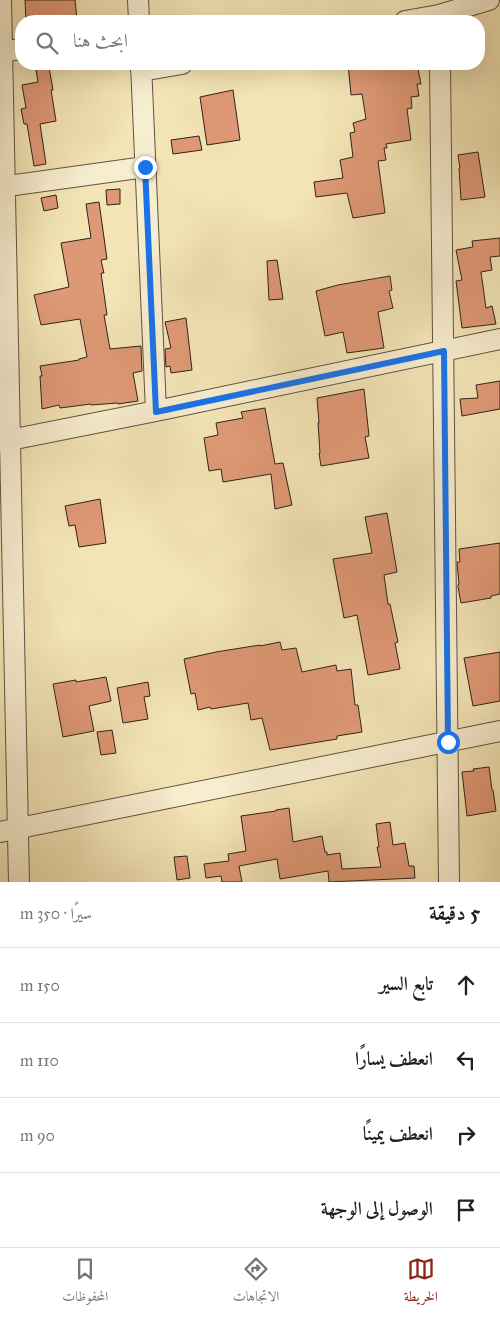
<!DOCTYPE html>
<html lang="ar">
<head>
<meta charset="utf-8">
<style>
  body { margin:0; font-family:"IM FELL Great Primer",Amiri,serif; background:#f6f6f6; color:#222; direction:rtl }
  .stop { position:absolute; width:15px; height:15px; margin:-11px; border:4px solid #1a73e8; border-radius:50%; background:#fff }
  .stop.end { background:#1a73e8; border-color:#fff; box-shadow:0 1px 5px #0008 }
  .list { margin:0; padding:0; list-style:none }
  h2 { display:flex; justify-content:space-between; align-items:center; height:65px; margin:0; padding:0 20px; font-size:21px }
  h2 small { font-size:16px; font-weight:400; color:#767676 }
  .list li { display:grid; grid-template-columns:32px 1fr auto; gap:15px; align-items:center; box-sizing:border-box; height:75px; padding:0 20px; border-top:1px solid #e0e0e0 }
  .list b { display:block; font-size:19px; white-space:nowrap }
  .list em { font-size:16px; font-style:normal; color:#767676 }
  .icon { flex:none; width:28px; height:28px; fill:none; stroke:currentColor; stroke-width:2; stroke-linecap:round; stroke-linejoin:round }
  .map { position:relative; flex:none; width:500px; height:882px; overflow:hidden; direction:ltr }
  .search { position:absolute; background:#fff; box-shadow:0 5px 20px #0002; left:15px; right:15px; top:15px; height:55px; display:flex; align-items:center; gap:12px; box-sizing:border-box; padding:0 18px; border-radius:20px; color:#767676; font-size:19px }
  .sheet { height:365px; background:#fff }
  nav { display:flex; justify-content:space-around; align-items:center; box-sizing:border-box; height:70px; border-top:1px solid #e0e0e0; background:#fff; font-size:14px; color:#767676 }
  nav a { display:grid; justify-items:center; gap:2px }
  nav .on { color:#8f2418 }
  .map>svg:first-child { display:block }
  .building { fill:#df9875; stroke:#2f231a }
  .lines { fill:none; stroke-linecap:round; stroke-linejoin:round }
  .minor-casing { stroke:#605341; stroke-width:22 }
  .minor { stroke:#f7edcf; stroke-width:20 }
  .route { stroke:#1a73e8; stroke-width:6 }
</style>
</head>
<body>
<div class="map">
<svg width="500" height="882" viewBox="0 0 500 882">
  <rect width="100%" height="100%" fill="#f3e4b5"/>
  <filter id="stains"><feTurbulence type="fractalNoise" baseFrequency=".004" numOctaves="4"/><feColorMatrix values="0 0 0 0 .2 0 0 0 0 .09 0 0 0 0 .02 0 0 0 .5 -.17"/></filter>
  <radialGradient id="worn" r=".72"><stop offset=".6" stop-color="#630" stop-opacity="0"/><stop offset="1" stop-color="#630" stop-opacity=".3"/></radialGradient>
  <path class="building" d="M 25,0 L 75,0 L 77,20 L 57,21 L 57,18 L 26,21 Z
    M 348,64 L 417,64 L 421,84 L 417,84 L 419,96 L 411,97 L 412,108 L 407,109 L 411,140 L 386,144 L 387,148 L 384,148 L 386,160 L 378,161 L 385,213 L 353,218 L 347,193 L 316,197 L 314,182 L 343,178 L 340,160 L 353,157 L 350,133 L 355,132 L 353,123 L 366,119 L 362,94 L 351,95 Z
    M 49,67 L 53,90 L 51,90 L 56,121 L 40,124 L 46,164 L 34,166 L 27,124 L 24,124 L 21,109 L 26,108 L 22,85 L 38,82 L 36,70 Z
    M 233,90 L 240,140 L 207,145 L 200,97 Z
    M 199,136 L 202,150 L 173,154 L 171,140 Z
    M 478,152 L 485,197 L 461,200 L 459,168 L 460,168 L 458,155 Z
    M 120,189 L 120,204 L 107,205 L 106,190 Z
    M 56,195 L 58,208 L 44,211 L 41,198 Z
    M 99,202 L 107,259 L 101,260 L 104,273 L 101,273 L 107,315 L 104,315 L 110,349 L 141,346 L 142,371 L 133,373 L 138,401 L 118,404 L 118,403 L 91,405 L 91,404 L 60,408 L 59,405 L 42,409 L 40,376 L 42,376 L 40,366 L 79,360 L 79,359 L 87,357 L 80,319 L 41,325 L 34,295 L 69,287 L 61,243 L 91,238 L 86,204 Z
    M 500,238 L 500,256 L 490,257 L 492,270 L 481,272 L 486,308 L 492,306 L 496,324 L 462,328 L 456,281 L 462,280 L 456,250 L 473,247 L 472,241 Z
    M 277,260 L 283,299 L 269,300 L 267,261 Z
    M 390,276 L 392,290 L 389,291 L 393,308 L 378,312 L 384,348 L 347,353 L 343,332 L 325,336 L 316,291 L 338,285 Z
    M 186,318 L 192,370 L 171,373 L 170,366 L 166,367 L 165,349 L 171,348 L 165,322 Z
    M 500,381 L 500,409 L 462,416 L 460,399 L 478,398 L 476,385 Z
    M 364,389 L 369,436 L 365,437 L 369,458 L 321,466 L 319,453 L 320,453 L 318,423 L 319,423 L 317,398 Z
    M 265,408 L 275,464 L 283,463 L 292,505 L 275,509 L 271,474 L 223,482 L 221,469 L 209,471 L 204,438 L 218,435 L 216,423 L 243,418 L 241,412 Z
    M 100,499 L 106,543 L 79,547 L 75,525 L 69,526 L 65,506 Z
    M 387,513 L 397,572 L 384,575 L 388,604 L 390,604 L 398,642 L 395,643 L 400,669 L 368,675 L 357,615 L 344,618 L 333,559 L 372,553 L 365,517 Z
    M 500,543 L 500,594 L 491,596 L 491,598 L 461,603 L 458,587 L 458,585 L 459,584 L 457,562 L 460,562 L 459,549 Z
    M 280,642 L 282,650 L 296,648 L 302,672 L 336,665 L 337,671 L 351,669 L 355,705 L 358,705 L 362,732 L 337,736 L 337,739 L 270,750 L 262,718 L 251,720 L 248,703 L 211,709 L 210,707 L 198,710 L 195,693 L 191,694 L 184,659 L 216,652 L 260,645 L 260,646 Z
    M 500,652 L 500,701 L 473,706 L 464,658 Z
    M 106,677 L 111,701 L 89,706 L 94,731 L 63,737 L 53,684 L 76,680 L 76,682 Z
    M 148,682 L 150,696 L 144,697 L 148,719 L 123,723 L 117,688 Z
    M 112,730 L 116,753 L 101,755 L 97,732 Z
    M 489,767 L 492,790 L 493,790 L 496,811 L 467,816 L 462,772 L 474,771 L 473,769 Z
    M 289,808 L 293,842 L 322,836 L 325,852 L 327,852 L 327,855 L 340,853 L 342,869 L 381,867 L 377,847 L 379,847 L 376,824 L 390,822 L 393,845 L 405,843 L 409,866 L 414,866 L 415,878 L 329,882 L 328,871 L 280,879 L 277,859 L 239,866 L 242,882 L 222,882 L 221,876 L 206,878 L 204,864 L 229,861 L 228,854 L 246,851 L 241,816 L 276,811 L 276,810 Z
    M 187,856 L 190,878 L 177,880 L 174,857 Z"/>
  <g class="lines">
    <defs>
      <path id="minor" d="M 1,0 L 19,882
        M 138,0 L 139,21
        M 405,21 L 439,15 L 489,0
        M 0,52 L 21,49
        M 141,64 L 156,411
        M 440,64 L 449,882
        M 141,71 L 182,64
        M 0,187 L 145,167
        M 0,442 L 156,411 L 500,339
        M 0,832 L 500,731"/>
    </defs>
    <use href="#minor" class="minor-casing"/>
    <use href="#minor" class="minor"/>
  </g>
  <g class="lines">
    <path class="route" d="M 145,167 L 156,412 L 444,351 L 448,742"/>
  </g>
  <rect width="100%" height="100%" filter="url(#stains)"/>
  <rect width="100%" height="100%" fill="url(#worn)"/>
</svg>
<div class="stop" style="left:448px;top:742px"></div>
<div class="stop end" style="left:145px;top:167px"></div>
<div class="search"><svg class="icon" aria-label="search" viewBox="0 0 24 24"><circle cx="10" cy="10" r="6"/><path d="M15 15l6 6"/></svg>ابحث هنا</div>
</div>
<section class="sheet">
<h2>5 دقيقة<small>سيرًا · 350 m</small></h2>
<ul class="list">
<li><svg class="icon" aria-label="ahead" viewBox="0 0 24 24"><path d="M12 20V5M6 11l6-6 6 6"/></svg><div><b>تابع السير</b></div><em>150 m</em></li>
<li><svg class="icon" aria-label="left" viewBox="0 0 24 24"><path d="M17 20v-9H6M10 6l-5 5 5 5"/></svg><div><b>انعطف يسارًا</b></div><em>110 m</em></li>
<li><svg class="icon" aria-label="right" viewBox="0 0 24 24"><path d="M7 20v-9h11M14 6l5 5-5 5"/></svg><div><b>انعطف يمينًا</b></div><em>90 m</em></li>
<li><svg class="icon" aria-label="arrive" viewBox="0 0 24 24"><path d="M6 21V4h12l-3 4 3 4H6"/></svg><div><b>الوصول إلى الوجهة</b></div></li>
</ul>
</section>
<nav>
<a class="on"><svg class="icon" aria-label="map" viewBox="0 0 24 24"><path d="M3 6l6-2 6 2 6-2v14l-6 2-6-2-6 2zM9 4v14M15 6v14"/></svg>الخريطة</a>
<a><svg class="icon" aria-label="directions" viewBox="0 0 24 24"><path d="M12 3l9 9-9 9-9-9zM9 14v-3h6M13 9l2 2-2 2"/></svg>الاتجاهات</a>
<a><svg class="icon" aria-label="saved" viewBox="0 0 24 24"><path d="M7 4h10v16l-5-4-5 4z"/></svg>المحفوظات</a>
</nav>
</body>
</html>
